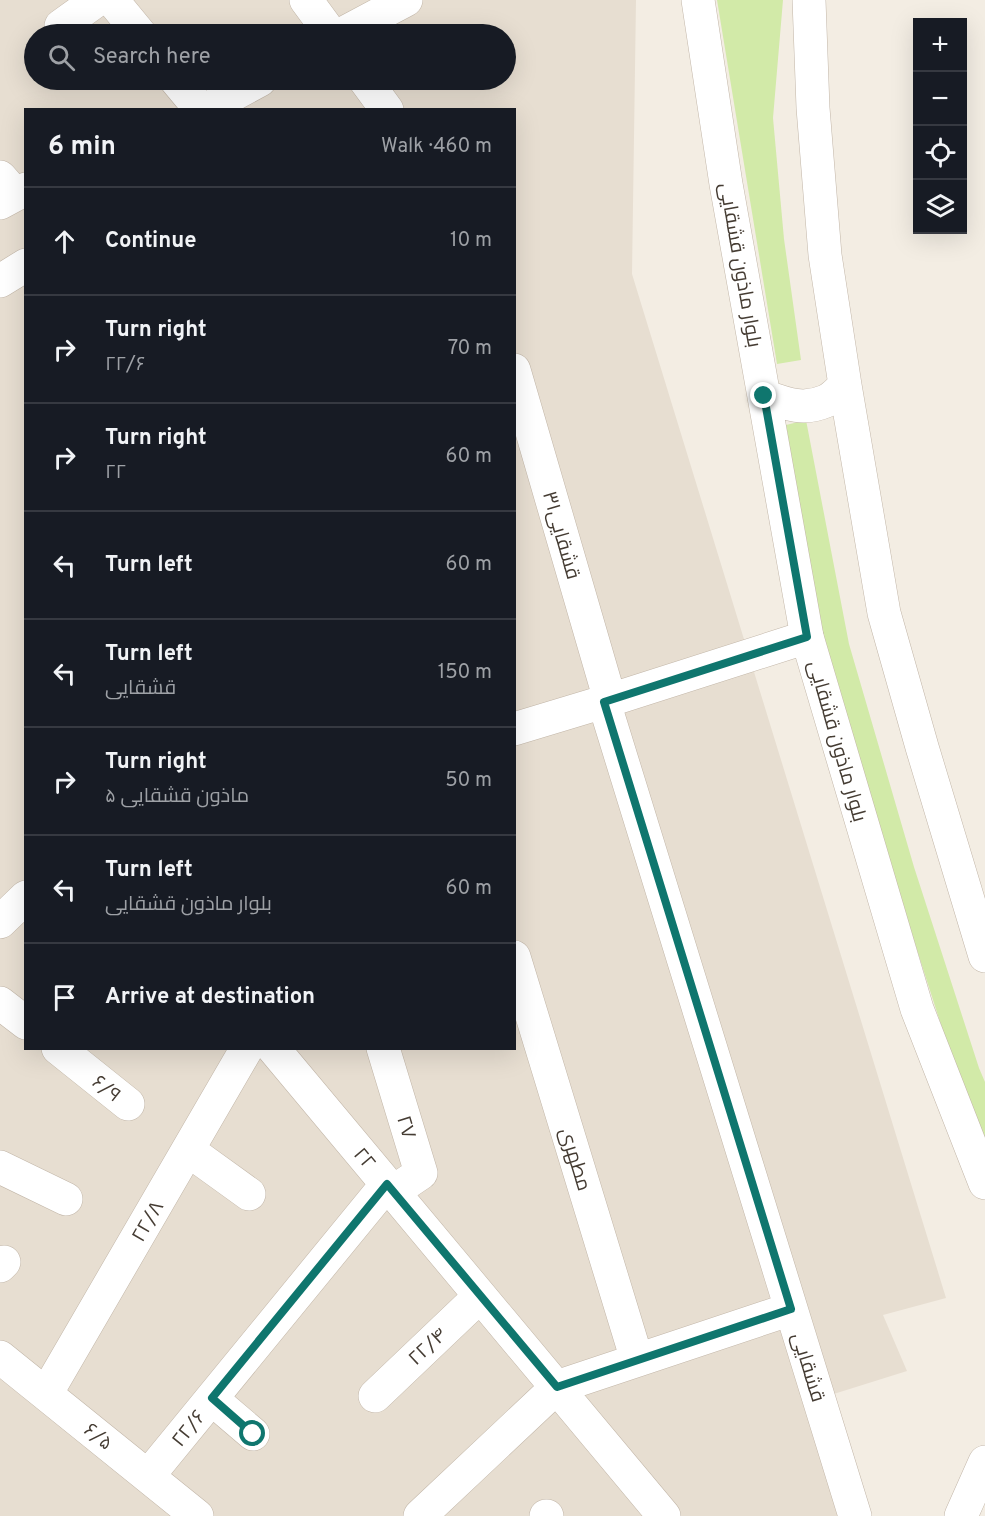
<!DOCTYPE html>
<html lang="en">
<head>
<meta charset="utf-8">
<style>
  body { margin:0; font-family:Overpass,Cairo,sans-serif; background:#20242c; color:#f1f3f6 }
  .controls { position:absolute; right:18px; top:18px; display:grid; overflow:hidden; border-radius:0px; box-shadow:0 6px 24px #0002 }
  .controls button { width:54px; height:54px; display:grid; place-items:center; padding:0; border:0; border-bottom:2px solid #363941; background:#171b24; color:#f1f3f6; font:30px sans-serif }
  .stop { position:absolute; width:18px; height:18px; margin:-14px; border:4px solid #0f766e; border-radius:50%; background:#fff }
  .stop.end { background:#0f766e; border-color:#fff; box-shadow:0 2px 6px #0008 }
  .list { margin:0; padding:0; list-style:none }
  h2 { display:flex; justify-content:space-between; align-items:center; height:78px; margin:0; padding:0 24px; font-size:26px }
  h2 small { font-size:20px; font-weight:400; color:#9ea1a6 }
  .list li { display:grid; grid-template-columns:39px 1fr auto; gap:18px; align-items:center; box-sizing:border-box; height:108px; padding:0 24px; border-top:2px solid #363941 }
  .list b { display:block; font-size:22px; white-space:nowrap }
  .list p { margin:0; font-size:20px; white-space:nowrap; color:#9ea1a6 }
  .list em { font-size:20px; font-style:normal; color:#9ea1a6 }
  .icon { flex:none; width:33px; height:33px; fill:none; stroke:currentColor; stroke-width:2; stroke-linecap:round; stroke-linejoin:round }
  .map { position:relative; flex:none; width:985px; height:1516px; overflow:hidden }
  .search { position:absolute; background:#171b24; box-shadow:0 6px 24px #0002; left:24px; top:24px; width:492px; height:66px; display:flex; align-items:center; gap:15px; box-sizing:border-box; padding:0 21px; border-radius:33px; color:#9ea1a6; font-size:22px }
  .panel { position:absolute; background:#171b24; box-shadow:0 6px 24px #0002; left:24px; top:108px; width:492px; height:942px; border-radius:0px }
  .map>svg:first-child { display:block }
  .residential { fill:#e7ded1; fill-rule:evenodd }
  .green { fill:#d2eaa8 }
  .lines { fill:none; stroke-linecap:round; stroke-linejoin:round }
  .minor-casing { stroke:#c2b6a8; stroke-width:34 }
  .tertiary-casing { stroke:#c2b6a8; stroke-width:34 }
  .minor { stroke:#fff; stroke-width:33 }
  .tertiary { stroke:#fff; stroke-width:33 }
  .route { stroke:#0f766e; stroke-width:8 }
  .labels { text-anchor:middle; stroke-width:6; stroke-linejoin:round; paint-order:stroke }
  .street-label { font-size:20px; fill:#453c33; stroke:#fff }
</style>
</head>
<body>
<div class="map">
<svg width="985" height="1516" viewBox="0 0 985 1516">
  <rect width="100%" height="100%" fill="#f3ede3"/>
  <path class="residential" d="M 0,0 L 636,0 L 632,274 L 946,1298 L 883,1315 L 907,1371 L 805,1403 L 840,1516 L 0,1516 ZM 34,34 L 506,34 L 506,80 L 34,80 ZM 26,110 L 514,110 L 514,1048 L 26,1048 Z"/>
  <path class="green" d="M 717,0 L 783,0 L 773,118 L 784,239 L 801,360 L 777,364 Z
    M 806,420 L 849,644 L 914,867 L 979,1068 L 985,1082 L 985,1140 L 952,1059 L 874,816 L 817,613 L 786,425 Z"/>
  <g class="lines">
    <defs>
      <path id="minor" d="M 112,0 L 140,34
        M 306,0 L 331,34
        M 61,26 L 97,0
        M 176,80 L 201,110
        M 365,80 L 387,110
        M 0,177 L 15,194
        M 514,370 L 610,700
        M 604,702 L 855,1516
        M 514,729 L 610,700 L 807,637
        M 0,922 L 26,897
        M 514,957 L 637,1360
        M 0,1003 L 26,1023
        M 58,1048 L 128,1104
        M 273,1048 L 664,1516
        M 383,1048 L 421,1173 L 393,1192
        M 188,1150 L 249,1194
        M 0,1167 L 66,1199
        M 0,1266 L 4,1262
        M 0,1357 L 197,1516
        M 46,1394 L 247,1048
        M 375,1396 L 480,1296
        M 212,1399 L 253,1434
        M 148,1476 L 387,1184
        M 420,1516 L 557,1387 L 791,1309
        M 546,1516 L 547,1516"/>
      <path id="tertiary" d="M 698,0 L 726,184 L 807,637 L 917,1009 L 985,1183
        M 809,0 L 813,108 L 825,255 L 845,385 L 884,613 L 922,747 L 985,956
        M 342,34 L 406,0
        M 205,110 L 260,80
        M 0,203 L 26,189
        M 0,281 L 26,265
        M 764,396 C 786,404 803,411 826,401 C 833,398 840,390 845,385
        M 961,1516 L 985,1462"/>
    </defs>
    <use href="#minor" class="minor-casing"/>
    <use href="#tertiary" class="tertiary-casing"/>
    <use href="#minor" class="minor"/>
    <use href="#tertiary" class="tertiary"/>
  </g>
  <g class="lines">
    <path class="route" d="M 253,1434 L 212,1398 L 387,1184 L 557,1387 L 791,1309 L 604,702 L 807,637 L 764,396"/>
  </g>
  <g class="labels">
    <g class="street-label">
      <text transform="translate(741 265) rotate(80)" y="7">بلوار ماذون قشقایی</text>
      <text transform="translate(562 535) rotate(74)" y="7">۳۱قشقایی</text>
      <text transform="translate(838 741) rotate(74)" y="7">بلوار ماذون قشقایی</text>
      <text transform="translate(107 1088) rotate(38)" y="7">۶/۹</text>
      <text transform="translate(407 1127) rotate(73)" y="7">۲۷</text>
      <text transform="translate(365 1158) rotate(50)" y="7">۲۲</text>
      <text transform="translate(576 1159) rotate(73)" y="7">مطهری</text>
      <text transform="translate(147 1221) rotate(-60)" y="7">۲۲/۸</text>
      <text transform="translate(427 1346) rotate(-43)" y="7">۲۲/۴</text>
      <text transform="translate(809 1367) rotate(73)" y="7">قشقایی</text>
      <text transform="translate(188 1428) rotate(-51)" y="7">۲۲/۶</text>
      <text transform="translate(99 1436) rotate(39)" y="7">۶/۵</text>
    </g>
  </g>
</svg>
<div class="controls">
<button>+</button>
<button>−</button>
<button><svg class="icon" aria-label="locate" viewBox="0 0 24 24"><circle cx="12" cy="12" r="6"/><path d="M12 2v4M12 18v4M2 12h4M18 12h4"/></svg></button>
<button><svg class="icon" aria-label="layers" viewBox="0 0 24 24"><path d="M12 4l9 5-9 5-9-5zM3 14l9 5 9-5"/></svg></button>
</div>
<div class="stop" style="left:253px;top:1434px"></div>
<div class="stop end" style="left:764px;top:396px"></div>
<div class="search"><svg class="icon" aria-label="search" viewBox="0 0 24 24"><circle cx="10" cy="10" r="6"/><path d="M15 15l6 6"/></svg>Search here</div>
<section class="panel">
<h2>6 min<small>Walk · 460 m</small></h2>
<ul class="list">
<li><svg class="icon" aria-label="ahead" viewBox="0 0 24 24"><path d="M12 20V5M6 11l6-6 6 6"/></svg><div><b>Continue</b></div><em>10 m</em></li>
<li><svg class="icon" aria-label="right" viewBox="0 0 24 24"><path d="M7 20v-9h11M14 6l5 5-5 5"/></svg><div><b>Turn right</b><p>۲۲/۶</p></div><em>70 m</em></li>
<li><svg class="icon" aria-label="right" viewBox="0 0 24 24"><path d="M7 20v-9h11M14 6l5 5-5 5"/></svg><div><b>Turn right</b><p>۲۲</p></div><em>60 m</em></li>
<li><svg class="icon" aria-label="left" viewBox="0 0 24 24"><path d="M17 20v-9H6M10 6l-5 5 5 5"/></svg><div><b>Turn left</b></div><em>60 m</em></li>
<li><svg class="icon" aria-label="left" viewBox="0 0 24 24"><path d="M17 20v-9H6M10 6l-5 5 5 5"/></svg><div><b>Turn left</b><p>قشقایی</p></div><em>150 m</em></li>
<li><svg class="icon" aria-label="right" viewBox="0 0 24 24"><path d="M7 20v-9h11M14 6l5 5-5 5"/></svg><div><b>Turn right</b><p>ماذون قشقایی ۵</p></div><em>50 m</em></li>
<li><svg class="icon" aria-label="left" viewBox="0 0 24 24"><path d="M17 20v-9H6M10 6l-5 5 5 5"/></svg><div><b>Turn left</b><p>بلوار ماذون قشقایی</p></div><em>60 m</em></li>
<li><svg class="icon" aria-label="arrive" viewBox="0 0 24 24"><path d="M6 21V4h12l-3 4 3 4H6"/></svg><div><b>Arrive at destination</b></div></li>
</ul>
</section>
</div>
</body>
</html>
